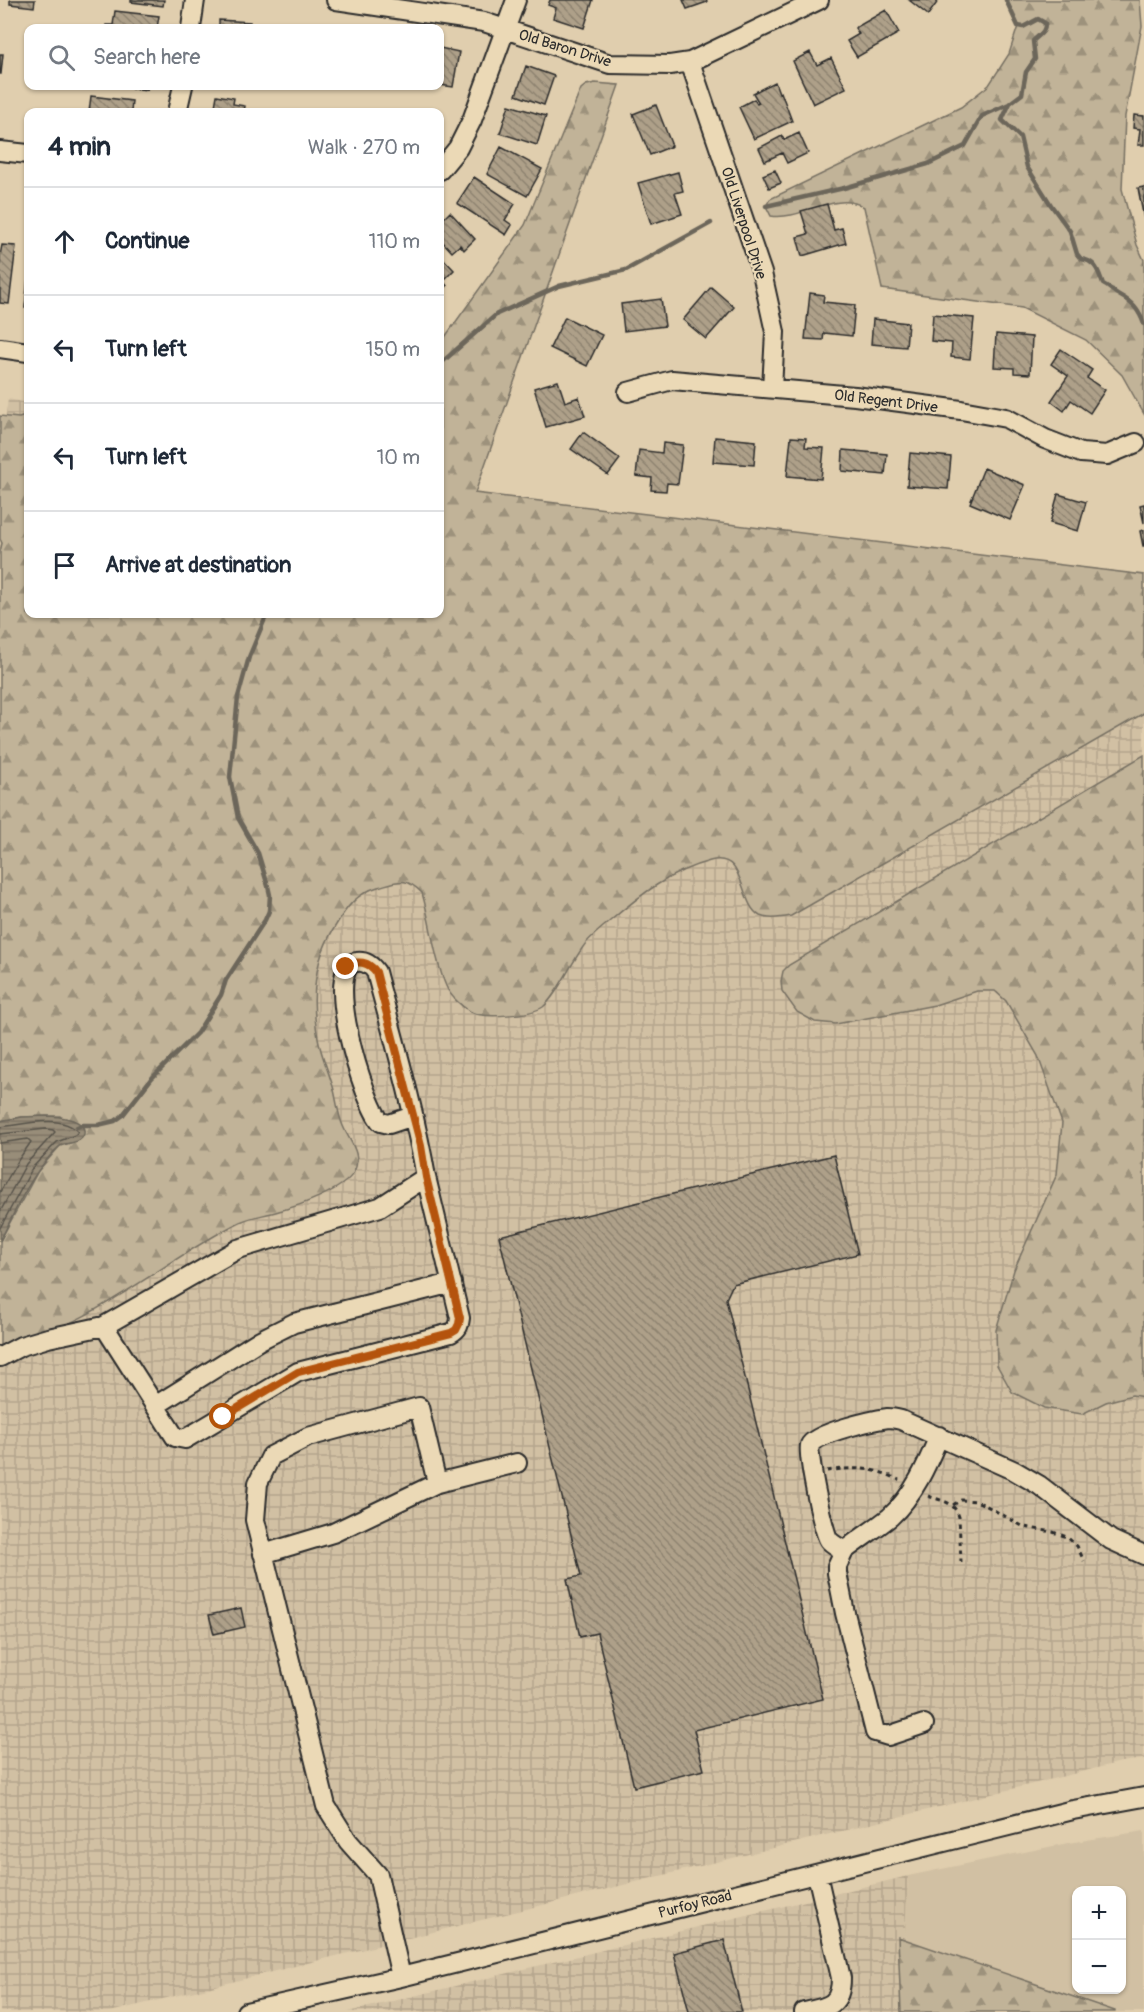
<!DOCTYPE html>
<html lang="en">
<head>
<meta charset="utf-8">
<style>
  body { margin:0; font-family:Pangolin,sans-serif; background:#f6f6f7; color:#1f2937 }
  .controls { position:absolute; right:18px; bottom:18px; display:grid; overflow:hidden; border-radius:12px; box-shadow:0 2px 4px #0004 }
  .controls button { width:54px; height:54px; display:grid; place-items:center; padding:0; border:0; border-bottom:2px solid #e0e1e3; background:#fff; color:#1f2937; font:30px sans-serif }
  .stop { position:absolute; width:18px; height:18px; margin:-14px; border:4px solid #b45309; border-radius:50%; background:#fff }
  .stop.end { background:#b45309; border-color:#fff; box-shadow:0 2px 6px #0008 }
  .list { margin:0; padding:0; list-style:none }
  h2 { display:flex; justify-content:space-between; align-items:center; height:78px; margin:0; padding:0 24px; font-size:26px }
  h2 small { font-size:20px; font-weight:400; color:#747a83 }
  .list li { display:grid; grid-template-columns:39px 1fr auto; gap:18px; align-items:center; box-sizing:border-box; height:108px; padding:0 24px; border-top:2px solid #e0e1e3 }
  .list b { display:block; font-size:22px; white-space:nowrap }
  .list em { font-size:20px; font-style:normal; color:#747a83 }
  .icon { flex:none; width:33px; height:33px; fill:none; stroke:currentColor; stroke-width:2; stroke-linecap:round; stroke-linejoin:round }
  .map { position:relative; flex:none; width:1144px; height:2012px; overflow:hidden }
  .search { position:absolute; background:#fff; box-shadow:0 2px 4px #0004; left:24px; top:24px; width:420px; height:66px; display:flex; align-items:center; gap:15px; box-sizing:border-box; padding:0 21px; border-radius:12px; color:#747a83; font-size:22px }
  .panel { position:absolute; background:#fff; box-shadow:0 2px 4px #0004; left:24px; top:108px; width:420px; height:510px; border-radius:12px }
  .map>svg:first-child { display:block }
  .built { fill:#d1c0a3; fill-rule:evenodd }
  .industrial { fill:url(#industrial-grid) }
  .forest { fill:url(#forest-firs); stroke:#766f62; stroke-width:1.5 }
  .water { fill:url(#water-rules); stroke:#6c665a; stroke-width:1.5 }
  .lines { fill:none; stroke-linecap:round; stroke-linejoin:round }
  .shore { stroke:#57524a; stroke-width:1.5 }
  .stream { stroke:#6c665a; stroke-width:4.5 }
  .building { fill:url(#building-back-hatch); stroke:#2b2b2b; stroke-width:1.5 }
  .minor-casing { stroke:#2b2b2b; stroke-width:22 }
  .path { stroke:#2b2b2b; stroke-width:3; stroke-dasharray:4.5 4.5; stroke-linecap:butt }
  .minor { stroke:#ebd9b6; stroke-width:18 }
  .route { stroke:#b45309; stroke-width:8 }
  .labels { text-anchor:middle; stroke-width:4.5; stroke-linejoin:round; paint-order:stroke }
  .street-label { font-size:15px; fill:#2b2b2b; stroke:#ebd9b6 }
</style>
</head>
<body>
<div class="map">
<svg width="1144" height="2012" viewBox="0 0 1144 2012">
  <defs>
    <pattern id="industrial-grid" width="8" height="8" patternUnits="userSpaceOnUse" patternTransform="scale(1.5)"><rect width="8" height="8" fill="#d1c0a3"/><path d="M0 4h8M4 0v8" fill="none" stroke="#b4a58c"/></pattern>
    <pattern id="forest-firs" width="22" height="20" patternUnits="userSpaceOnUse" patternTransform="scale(1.5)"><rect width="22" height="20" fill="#c1b398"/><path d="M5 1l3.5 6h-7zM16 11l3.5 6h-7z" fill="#9d927c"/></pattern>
    <pattern id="water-rules" width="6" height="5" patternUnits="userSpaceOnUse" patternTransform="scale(1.5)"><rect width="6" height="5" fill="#988d79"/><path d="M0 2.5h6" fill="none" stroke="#7c7363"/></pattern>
    <pattern id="building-back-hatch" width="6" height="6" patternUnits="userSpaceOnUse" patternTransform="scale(1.5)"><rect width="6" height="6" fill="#aea089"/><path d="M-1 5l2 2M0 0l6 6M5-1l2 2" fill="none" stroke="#8e8370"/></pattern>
  </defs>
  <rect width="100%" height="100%" fill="#e0ceae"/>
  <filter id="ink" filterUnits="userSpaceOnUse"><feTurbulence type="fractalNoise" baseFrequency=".0167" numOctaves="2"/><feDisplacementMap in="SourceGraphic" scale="12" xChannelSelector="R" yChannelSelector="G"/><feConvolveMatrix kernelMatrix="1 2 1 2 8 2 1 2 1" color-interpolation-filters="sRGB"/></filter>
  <g filter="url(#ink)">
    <path class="built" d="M 1144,1831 L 1144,2012 L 901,2012 L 908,1876 L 1068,1843 ZM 1076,1890 L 1122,1890 L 1122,1990 L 1076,1990 Z"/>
    <path class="industrial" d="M 8,399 L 28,403 L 28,614 L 440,614 L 474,493 L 1144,575 L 1144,1759 L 1121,1762 L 110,2012 L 0,2012 L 0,458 Z
      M 908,1876 L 901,2012 L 348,2012 Z"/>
    <path class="forest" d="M 1006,0 L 1140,0 L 1142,26 L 1125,116 L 1122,189 L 1137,245 L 1144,260 L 1144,414 L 1122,375 L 1086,340 L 1022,308 L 882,289 L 864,207 C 835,190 802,221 771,216 L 766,206 L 770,199 L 961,107 L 989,85 L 1009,54 L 1018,26 Z
      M 595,83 L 619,85 L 475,493 L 1144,575 L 1144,713 L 791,916 C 781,918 769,920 760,916 C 738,904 747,851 710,861 C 671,871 640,895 610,921 C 602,928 593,935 586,943 C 573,959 557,996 543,1007 C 531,1015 484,1019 471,1012 C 462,1007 450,996 446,986 C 434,959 431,923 422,893 C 405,876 399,881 378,887 C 357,893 346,908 336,925 C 312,962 310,1005 320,1047 C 324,1062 330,1076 334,1090 C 337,1102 338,1115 343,1126 C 349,1141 363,1154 354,1172 C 344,1190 299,1206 279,1211 C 264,1216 255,1215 240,1222 C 161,1261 89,1331 0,1346 L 0,1241 L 38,1171 L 60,1146 L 79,1140 L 60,1116 L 22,1117 L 0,1121 L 0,552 L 2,543 L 0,539 L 0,416 L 19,418 L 28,415 L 28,614 L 440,614 L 440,344 L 525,225 L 581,89 L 586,85 Z
      M 1144,755 L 1144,1397 L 1132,1395 L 1106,1402 L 1082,1414 L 1044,1408 L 1012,1392 L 997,1365 L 996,1330 L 1014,1270 L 1057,1174 L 1062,1123 L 1038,1056 L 1006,1001 L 995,991 L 977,991 L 935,1005 L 836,1024 L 815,1022 L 797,1012 L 782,991 L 781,981 L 783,971 L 789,965 Z
      M 898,1937 L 1115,2011 L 1115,2012 L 901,2012 Z"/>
    <path class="water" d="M 46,1116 C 55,1116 87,1118 84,1134 C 81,1144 68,1142 60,1146 C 57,1148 53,1153 50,1156 C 28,1180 15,1212 0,1241 L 0,1121 L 22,1117 Z"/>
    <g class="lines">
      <path class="shore" d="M 0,1127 C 21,1125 62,1113 78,1132 L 75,1135 L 57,1142 L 33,1167 L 0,1228
        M 0,1134 L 46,1129 L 53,1130 L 55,1132 L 26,1164 L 0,1212
        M 0,1143 L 28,1139 L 31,1142 L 19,1159 L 0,1192"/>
      <path class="stream" d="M 1006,0 L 1018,26 L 1023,27 L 1038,19 L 1045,23 C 1046,33 1038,35 1033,41 L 1035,59 L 1026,72 L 1022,94 L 1010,103 L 1002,120 L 1020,137 L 1027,167 L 1051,205 L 1070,231 L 1077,254 L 1081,259 C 1096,261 1098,271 1103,284 C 1110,287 1113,292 1119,295 C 1132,302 1139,310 1144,324
        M 766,206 L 844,188 L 928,164 L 965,146 L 982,116 L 1009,104
        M 440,364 L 497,314 L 559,286 L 626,270 L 711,223
        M 77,1127 L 82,1125 L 98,1125 L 115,1121 L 122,1116 L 151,1079 L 197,1033 L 221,995 L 226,980 L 265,920 L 269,911 L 270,895 L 268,886 L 258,853 L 238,818 L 230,777 L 238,697 L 249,657 L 267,614"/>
    </g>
    <path class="building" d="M 10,0 L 35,0 L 34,7 L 10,4 Z
      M 131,0 L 164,0 L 163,6 L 131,2 Z
      M 550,0 L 593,0 L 584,28 L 553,18 L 556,8 L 548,5 Z
      M 683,0 L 706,0 L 707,2 L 687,9 Z
      M 909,0 L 939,0 L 928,15 Z
      M 886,10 L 899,33 L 857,57 L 847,41 L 859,34 L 855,28 Z
      M 115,11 L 159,16 L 157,28 L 106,28 L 106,25 L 113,25 Z
      M 219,20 L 250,22 L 250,28 L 219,28 Z
      M 262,24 L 294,27 L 294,28 L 261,28 Z
      M 440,48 L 459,52 L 453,87 L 440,85 Z
      M 810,52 L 817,65 L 831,58 L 846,88 L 813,104 L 793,61 Z
      M 0,54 L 3,54 L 1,74 L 0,74 Z
      M 526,66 L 554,76 L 544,105 L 516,95 Z
      M 775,82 L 779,93 L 781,92 L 792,121 L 754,139 L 739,107 L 754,99 L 757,104 L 759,103 L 753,93 Z
      M 113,86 L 148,86 L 147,90 Z
      M 217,95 L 234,98 L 233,104 L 245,106 L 244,112 L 214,112 Z
      M 91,96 L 132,101 L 131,112 L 89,112 Z
      M 509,105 L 546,116 L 537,145 L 500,133 Z
      M 656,105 L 672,146 L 650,155 L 633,114 Z
      M 1134,115 L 1144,116 L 1144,145 L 1138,145 L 1140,129 L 1133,128 Z
      M 799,133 L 808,153 L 787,163 L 782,153 L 765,161 L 759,148 L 782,136 L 784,140 Z
      M 501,147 L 542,169 L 527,196 L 487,174 Z
      M 775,170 L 781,183 L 769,188 L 763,175 Z
      M 678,172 L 683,191 L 675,193 L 682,214 L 651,224 L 638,183 Z
      M 474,177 L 515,204 L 505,220 L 512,225 L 506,235 L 457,203 Z
      M 1144,187 L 1144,219 L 1138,188 Z
      M 827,204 L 834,230 L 842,228 L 846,243 L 802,256 L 797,237 L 808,234 L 801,211 Z
      M 450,212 L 475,239 L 464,250 L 460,245 L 452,252 L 440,239 L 440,222 Z
      M 2,245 L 16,246 L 9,304 L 0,303 L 0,255 Z
      M 440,255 L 454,270 L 443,281 L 447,286 L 440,293 Z
      M 28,277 L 28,308 L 25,308 Z
      M 711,287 L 734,307 L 706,339 L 683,320 Z
      M 810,293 L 824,295 L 823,302 L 855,305 L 852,336 L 824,333 L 823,340 L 805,339 Z
      M 661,299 L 665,326 L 624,331 L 621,304 Z
      M 933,314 L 974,318 L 970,359 L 951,357 L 952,343 L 931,341 Z
      M 565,317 L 602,335 L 587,366 L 550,348 Z
      M 873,319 L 908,323 L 906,347 L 871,344 Z
      M 996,334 L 1032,337 L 1030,374 L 1014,373 L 1014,368 L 994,367 Z
      M 1061,349 L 1092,370 L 1087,378 L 1105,390 L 1090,413 L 1071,400 L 1064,411 L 1051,401 L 1068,376 L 1051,364 Z
      M 558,381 L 565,402 L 579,397 L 585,416 L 546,427 L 534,388 Z
      M 583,432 L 620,459 L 608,475 L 571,449 Z
      M 715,437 L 756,441 L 754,465 L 713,462 Z
      M 791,437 L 806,438 L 805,447 L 824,448 L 821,479 L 787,476 Z
      M 663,443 L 683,445 L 678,484 L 667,483 L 666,491 L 651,490 L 652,478 L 636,476 L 639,450 L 662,453 Z
      M 843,450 L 887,454 L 885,475 L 842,471 Z
      M 910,453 L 951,457 L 948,489 L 907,486 Z
      M 984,468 L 1025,485 L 1010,520 L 970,503 Z
      M 1058,494 L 1086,502 L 1078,531 L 1050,523 Z
      M 1144,504 L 1144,523 L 1140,505 Z
      M 1144,530 L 1144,546 L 1143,546 L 1140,531 Z
      M 834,1155 L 858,1254 L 733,1284 L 726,1299 L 823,1699 L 694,1730 L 704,1770 L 634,1787 L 597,1633 L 580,1637 L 567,1579 L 581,1576 L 499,1236 Z
      M 241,1608 L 245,1627 L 214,1634 L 209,1615 Z
      M 724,1940 L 742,2012 L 689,2012 L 674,1953 Z"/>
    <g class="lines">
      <defs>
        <path id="minor" d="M 336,0 L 484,22 L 610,64 L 670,65 L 690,62 L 819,0
          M 191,28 L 195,0
          M 690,62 L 762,273 L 775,332 L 772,389
          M 177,112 L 183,86
          M 0,151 L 28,154
          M 440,170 L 458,148 L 472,120 L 516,0
          M 0,348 L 28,352
          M 628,392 L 672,380 L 855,396 L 961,410 L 1006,418 L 1045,439 L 1081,453 L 1107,455 L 1136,443
          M 413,1116 L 389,1124 L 381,1122 C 364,1104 321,965 357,962 C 365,961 371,965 376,972 C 394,1040 414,1108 426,1177
          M 0,1357 L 21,1346 L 48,1338 L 104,1326 L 238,1249 L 380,1207 L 426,1177 L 460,1318 C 459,1326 458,1329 451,1333 L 298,1372 L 185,1439 L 175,1437 L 104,1326
          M 155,1406 L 260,1340 L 294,1323 L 452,1283
          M 844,1551 C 859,1539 875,1529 890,1517 C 914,1495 927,1465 939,1436
          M 263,1554 L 333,1533 L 437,1483 L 517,1463
          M 924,1724 L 888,1736 L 875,1732 L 845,1613 L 837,1573 L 837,1566 L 844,1551 C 839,1547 832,1544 829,1540 C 823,1532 807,1454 810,1445 C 815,1433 874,1420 888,1418 C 893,1418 897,1419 901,1420 L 1015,1471 L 1039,1485 L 1111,1540 L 1144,1555
          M 401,1977 L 378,1875 L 348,1841 L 326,1806 L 255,1520 L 258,1483 L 271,1456 L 308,1437 L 419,1407 L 437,1483
          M 246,2012 L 401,1977 L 1073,1810 L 1144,1797
          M 804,2012 C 828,2007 841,2006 841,1978 L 817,1874"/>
      </defs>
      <use href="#minor" class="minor-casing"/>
      <path class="path" d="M 827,1471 C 853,1467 875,1467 899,1480
        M 928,1496 C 942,1501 954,1501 959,1517 L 961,1562
        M 953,1505 L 961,1500 L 976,1501 L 985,1505 L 1024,1527 L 1053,1532 L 1067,1537 L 1077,1546 L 1084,1561"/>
      <use href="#minor" class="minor"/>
    </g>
  </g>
  <g class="lines" filter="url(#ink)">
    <path class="route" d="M 223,1417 L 298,1372 L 451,1333 L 456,1330 L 459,1324 L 460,1318 L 426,1177 L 421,1146 L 376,972 C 369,962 357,959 346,967"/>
  </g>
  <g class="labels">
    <g class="street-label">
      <text transform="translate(565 48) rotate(17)" y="5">Old Baron Drive</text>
      <text transform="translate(744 223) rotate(72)" y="5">Old Liverpool Drive</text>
      <text transform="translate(886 401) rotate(7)" y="5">Old Regent Drive</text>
      <text transform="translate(695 1904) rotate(-14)" y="5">Purfoy Road</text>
    </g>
  </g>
</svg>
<div class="controls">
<button>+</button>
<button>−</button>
</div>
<div class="stop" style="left:223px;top:1417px"></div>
<div class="stop end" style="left:346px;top:967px"></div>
<div class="search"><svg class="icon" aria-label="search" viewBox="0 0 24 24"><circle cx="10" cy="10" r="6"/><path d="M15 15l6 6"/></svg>Search here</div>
<section class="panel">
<h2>4 min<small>Walk · 270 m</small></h2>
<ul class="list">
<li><svg class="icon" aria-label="ahead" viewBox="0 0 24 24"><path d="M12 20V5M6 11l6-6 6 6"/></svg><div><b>Continue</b></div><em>110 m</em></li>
<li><svg class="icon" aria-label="left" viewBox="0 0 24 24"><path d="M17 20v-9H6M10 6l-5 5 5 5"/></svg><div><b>Turn left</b></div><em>150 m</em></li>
<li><svg class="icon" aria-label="left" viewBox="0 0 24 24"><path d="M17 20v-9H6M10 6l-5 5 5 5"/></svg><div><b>Turn left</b></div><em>10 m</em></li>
<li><svg class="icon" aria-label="arrive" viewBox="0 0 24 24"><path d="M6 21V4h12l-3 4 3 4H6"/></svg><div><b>Arrive at destination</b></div></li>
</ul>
</section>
</div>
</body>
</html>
